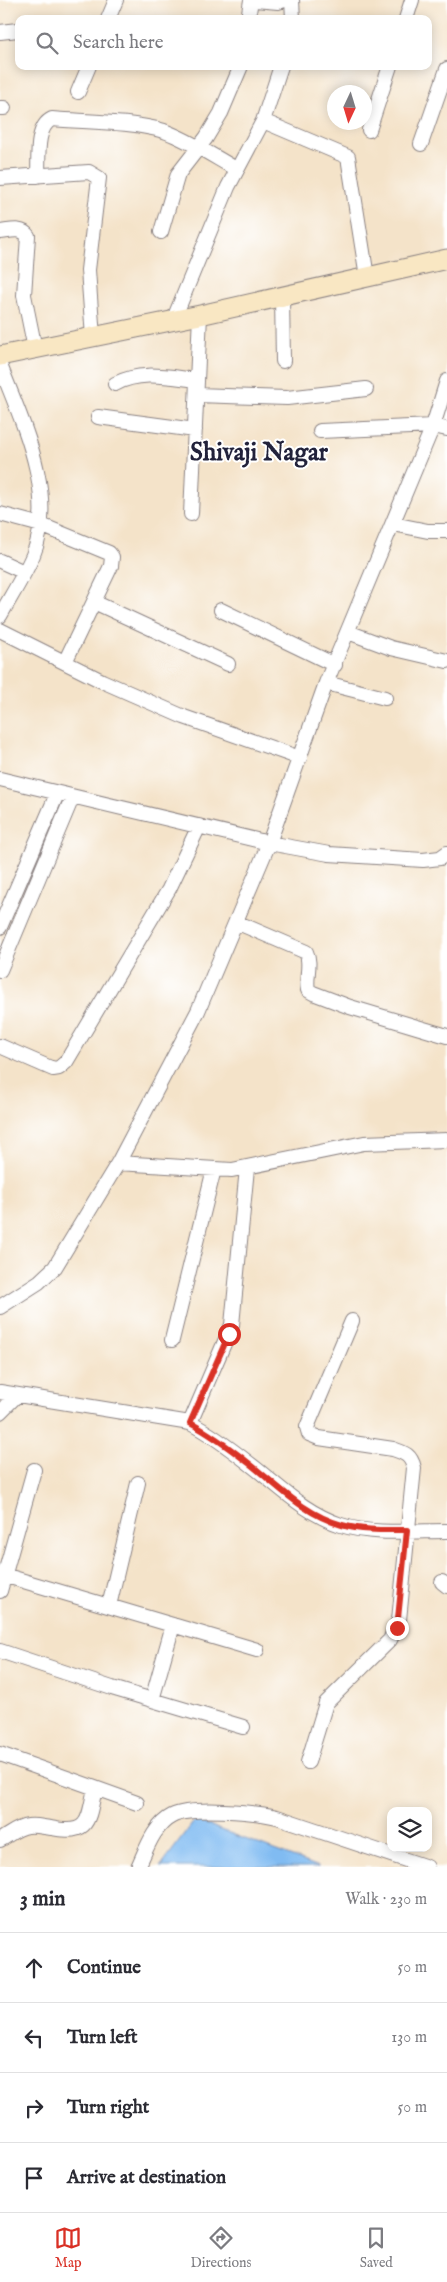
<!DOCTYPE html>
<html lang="en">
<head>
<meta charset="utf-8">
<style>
  body { margin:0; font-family:"IM FELL English",serif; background:#f7f7f7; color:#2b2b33 }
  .controls { position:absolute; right:15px; bottom:15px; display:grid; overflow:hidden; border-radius:10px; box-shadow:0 2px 12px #0003 }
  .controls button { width:45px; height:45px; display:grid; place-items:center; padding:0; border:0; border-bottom:1px solid #e1e1e2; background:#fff; color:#2b2b33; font:25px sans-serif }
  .compass { position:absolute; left:327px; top:85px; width:45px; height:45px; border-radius:50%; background:#fff; box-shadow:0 2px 12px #0003; rotate:184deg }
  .stop { position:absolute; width:15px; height:15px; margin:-11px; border:4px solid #d93025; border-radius:50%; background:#fff }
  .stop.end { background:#d93025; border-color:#fff; box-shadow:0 1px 5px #0008 }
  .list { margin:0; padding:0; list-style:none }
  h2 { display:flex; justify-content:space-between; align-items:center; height:65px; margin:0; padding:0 20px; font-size:21px }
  h2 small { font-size:16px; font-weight:400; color:#7c7c81 }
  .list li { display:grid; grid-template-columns:32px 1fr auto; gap:15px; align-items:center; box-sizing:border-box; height:70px; padding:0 20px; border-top:1px solid #e1e1e2 }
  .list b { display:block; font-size:19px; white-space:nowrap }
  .list em { font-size:16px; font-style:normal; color:#7c7c81 }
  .icon { flex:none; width:28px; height:28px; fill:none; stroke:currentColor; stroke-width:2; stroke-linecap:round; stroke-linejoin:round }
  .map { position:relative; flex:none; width:447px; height:1867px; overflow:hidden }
  .search { position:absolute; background:#fff; box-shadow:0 2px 12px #0003; left:15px; right:15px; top:15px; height:55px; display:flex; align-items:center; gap:12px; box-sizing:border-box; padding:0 18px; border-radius:10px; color:#7c7c81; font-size:19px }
  .sheet { height:345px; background:#fff }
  nav { display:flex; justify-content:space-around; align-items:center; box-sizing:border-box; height:70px; border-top:1px solid #e1e1e2; background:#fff; font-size:14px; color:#7c7c81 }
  nav a { display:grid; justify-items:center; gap:2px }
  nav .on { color:#d93025 }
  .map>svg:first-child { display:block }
  .water { fill:#80bbf2; stroke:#516e96 }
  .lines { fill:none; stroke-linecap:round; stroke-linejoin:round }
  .street-casing { stroke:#8b8282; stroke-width:16 }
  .secondary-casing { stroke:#8b8282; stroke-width:21 }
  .street { stroke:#fff; stroke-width:14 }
  .secondary { stroke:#f9e7c3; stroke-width:19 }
  .route { stroke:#d93025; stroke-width:6 }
  .labels { text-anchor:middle; stroke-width:4; stroke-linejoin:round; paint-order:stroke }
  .district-label { font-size:25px; font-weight:bold; fill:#22223b; stroke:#fff }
</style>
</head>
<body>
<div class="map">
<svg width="447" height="1867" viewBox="0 0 447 1867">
  <rect width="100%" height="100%" fill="#fff"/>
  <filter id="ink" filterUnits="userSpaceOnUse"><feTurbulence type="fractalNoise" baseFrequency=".02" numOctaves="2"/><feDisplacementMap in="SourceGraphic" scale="10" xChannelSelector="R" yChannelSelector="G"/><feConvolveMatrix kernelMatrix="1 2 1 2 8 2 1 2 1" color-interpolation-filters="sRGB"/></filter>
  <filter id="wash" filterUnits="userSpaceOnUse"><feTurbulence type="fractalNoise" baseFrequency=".0096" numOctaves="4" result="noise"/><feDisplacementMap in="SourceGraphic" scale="20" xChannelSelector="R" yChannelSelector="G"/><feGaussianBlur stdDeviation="1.12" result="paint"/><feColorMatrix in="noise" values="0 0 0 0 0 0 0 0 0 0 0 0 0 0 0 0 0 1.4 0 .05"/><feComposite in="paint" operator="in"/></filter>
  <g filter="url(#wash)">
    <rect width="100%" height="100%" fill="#f4e3c9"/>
    <path class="water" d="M 195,1820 L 319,1867 L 160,1867 Z"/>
  </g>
  <g filter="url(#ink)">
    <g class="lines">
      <defs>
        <path id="street" d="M 255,0 L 278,2 L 285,0
          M 292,0 L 293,19
          M 108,19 L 116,0
          M 248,19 L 251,0
          M 406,19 L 412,0
          M 0,32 L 18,30
          M 78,92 L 89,66
          M 0,108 L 4,108
          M 263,121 L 348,157 L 367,277
          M 369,130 L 390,66
          M 421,144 L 447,69
          M 38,176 C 39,159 35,127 52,119 C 87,122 131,121 164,131 C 189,140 213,156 236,169
          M 0,178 L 89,172 L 99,178 L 88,270 L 93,337
          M 0,232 C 10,231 22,227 28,236 L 24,295 L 35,349
          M 161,232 L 178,174 L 206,138 L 221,113 L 241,66
          M 282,297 L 283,361
          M 173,321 L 228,187 L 263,121 L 281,66
          M 0,365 C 22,422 58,495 33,555 C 24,576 11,596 0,616
          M 115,384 C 141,370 169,377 197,380
          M 197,395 L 287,398 L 366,389
          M 98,417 L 195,430
          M 320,431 L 433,426 L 447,429
          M 0,514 L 41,525 L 109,553 L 112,557 L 111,566 L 65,662
          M 191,514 L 200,315
          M 393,524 L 428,531 L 447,531
          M 0,561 L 24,572
          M 94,602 L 228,664
          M 221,610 L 335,665
          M 0,630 L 102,681 L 184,717 L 300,758
          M 348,632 L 391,648 L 447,661
          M 326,683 L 385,698
          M 0,779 L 269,843 L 329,854 L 423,860 L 440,858 L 447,853
          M 236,922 L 306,952 C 312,964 305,977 308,990 L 313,993 L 350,1007 L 447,1036
          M 0,927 L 57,794
          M 0,970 L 72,798
          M 0,1046 L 53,1069 L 59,1068 L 66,1062 L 169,889 L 199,826
          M 118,1163 L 232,1170 L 364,1143 L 447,1140
          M 0,1307 L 39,1282 L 55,1267 L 118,1163 L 198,1011 L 269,843 L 326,683 L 433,426 L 447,381
          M 172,1340 L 214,1169
          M 0,1392 L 190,1423 C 211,1434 231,1449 250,1464 C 279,1486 304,1513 341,1525 C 371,1535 415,1531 447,1531
          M 0,1412 L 17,1395
          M 190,1423 L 232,1325 L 247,1168
          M 0,1574 L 257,1650
          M 442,1582 L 447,1586
          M 0,1591 L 34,1470
          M 109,1606 L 138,1483
          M 0,1651 L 112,1688 L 243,1727
          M 152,1700 L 173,1625
          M 0,1754 L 137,1803
          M 308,1762 L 326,1703 L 390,1640 L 399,1620 L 414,1468 C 411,1455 405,1453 393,1449 L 319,1438 L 309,1434 L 307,1427 L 352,1321
          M 0,1840 C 9,1835 18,1827 28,1826 C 36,1825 43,1827 51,1828 C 90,1836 88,1820 95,1788
          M 138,1867 C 146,1850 154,1825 172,1816 C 192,1806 255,1812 277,1817 L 427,1867"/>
        <path id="secondary" d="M 0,356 L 200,315 L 447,259"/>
      </defs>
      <use href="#street" class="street-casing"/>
      <use href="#secondary" class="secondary-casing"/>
      <use href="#street" class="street"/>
      <use href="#secondary" class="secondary"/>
    </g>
  </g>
  <g class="lines" filter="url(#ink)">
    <path class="route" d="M 229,1334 L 190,1423 C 211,1434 231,1449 250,1464 C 279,1487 305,1515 342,1525 C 363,1531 385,1530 407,1530 L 397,1628"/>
  </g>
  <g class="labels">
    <g class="district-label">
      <text x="259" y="460">Shivaji Nagar</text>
    </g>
  </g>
</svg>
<div class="controls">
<button><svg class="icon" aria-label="layers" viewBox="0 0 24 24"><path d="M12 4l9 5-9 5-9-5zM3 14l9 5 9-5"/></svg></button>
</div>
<svg class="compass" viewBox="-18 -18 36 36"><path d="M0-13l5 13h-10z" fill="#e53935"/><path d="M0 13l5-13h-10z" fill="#7c7c81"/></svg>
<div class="stop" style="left:229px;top:1334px"></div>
<div class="stop end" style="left:397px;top:1628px"></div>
<div class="search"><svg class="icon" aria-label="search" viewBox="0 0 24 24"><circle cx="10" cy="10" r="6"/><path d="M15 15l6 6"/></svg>Search here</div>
</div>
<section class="sheet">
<h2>3 min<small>Walk · 230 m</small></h2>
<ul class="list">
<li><svg class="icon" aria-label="ahead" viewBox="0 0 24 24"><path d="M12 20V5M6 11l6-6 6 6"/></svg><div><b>Continue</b></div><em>50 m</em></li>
<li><svg class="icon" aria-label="left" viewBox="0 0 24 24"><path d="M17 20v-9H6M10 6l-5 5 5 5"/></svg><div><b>Turn left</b></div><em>130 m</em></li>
<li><svg class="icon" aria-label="right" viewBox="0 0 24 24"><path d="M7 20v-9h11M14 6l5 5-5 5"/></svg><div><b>Turn right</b></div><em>50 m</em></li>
<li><svg class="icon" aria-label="arrive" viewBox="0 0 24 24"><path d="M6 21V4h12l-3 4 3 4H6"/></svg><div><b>Arrive at destination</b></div></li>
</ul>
</section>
<nav>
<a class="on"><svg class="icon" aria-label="map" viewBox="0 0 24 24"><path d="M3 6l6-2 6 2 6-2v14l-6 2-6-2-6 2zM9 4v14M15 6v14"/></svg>Map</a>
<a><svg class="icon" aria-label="directions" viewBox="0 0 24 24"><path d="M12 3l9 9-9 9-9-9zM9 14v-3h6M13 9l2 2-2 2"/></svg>Directions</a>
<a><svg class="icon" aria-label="saved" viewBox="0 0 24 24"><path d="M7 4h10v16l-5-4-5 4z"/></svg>Saved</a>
</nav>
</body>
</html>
